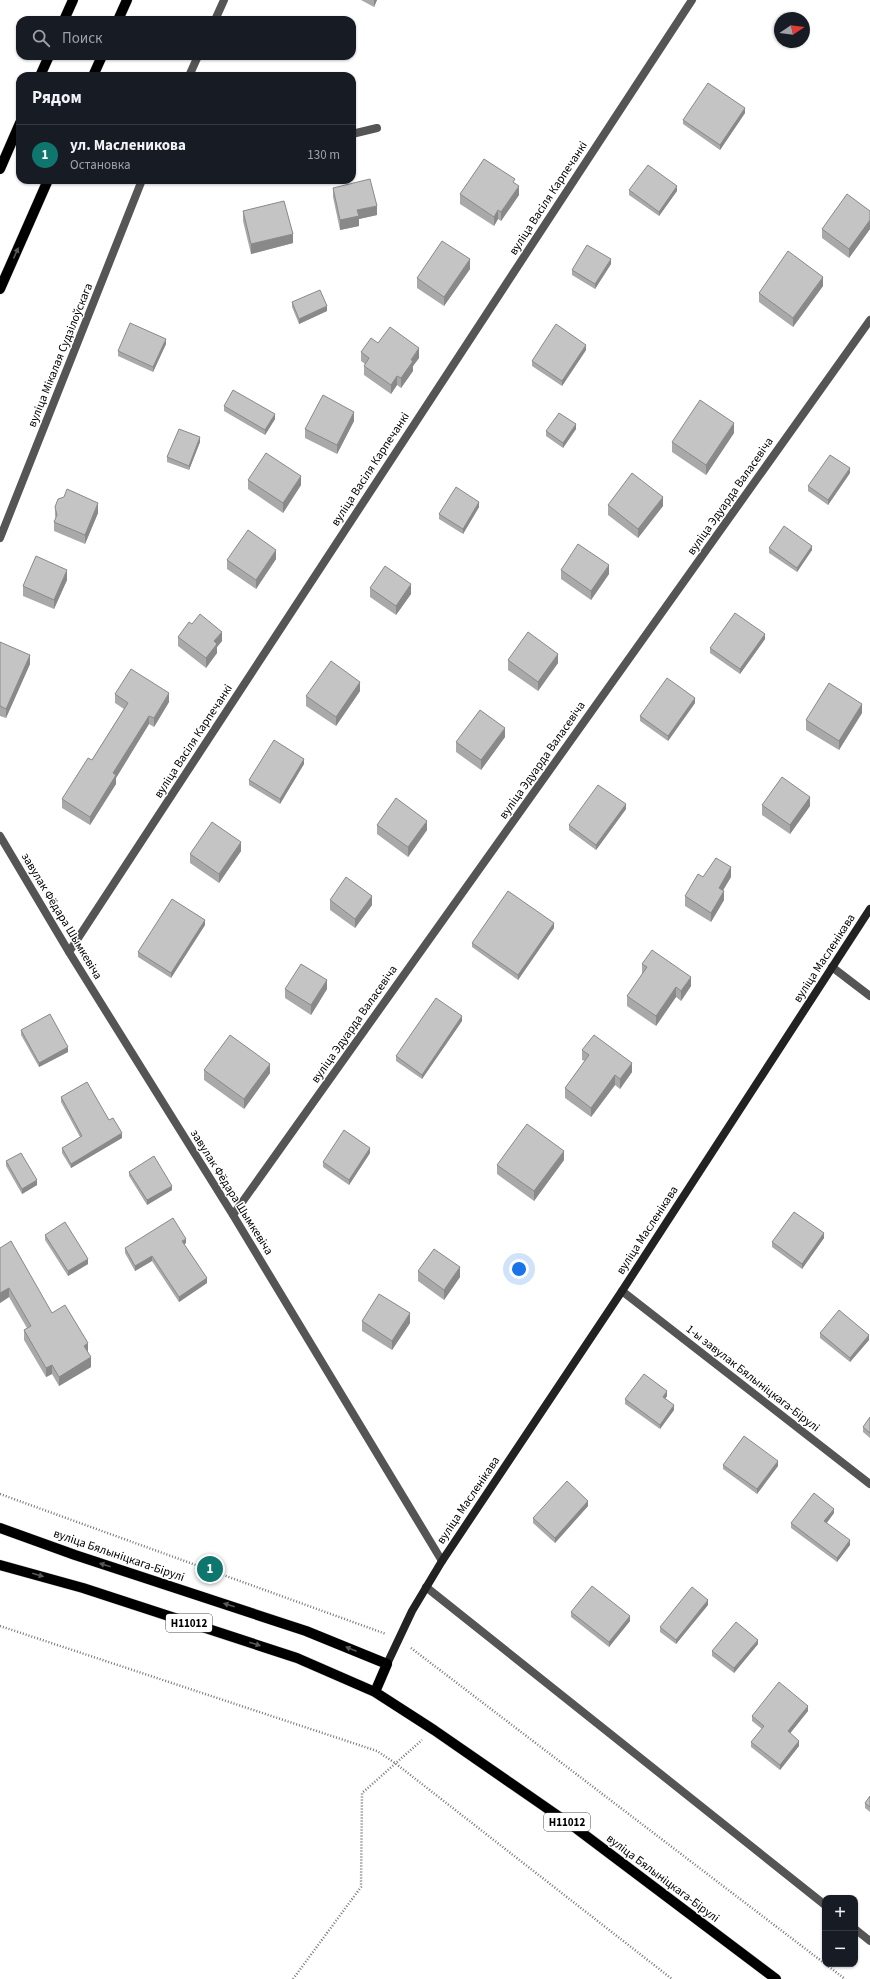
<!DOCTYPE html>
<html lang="ru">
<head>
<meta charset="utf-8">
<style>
  body { margin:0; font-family:"Source Sans 3",sans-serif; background:#20242c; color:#f1f3f6 }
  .controls { position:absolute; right:12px; bottom:12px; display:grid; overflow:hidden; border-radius:8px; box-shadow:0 1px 3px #0004 }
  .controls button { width:36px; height:36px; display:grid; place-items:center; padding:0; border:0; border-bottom:1px solid #363941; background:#171b24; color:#f1f3f6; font:20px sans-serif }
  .compass { position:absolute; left:774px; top:12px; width:36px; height:36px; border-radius:50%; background:#171b24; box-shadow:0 1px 3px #0004; rotate:77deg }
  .you { position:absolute; left:519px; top:1269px; width:14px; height:14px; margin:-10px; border:3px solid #fff; border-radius:50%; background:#1a73e8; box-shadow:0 0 0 6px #1a73e833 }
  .badge { display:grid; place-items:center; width:26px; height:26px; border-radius:50%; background:#0f766e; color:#fff; font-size:13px; font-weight:700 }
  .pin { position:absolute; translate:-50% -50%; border:2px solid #fff; box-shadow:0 1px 4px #0006 }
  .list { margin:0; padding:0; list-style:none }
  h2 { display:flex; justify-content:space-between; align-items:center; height:52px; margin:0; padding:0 16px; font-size:17px }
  h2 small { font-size:13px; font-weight:400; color:#9ea1a6 }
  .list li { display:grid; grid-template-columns:26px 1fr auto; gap:12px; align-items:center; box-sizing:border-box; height:60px; padding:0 16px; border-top:1px solid #363941 }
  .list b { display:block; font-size:15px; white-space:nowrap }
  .list p { margin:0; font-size:13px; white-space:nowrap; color:#9ea1a6 }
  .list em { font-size:13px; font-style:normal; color:#9ea1a6 }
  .icon { flex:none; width:22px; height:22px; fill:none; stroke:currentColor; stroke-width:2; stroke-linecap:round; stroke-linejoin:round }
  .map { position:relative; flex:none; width:870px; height:1979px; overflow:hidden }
  .search { position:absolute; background:#171b24; box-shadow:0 1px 3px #0004; left:16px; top:16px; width:340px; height:44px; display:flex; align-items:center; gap:10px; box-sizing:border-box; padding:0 14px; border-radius:12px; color:#9ea1a6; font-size:15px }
  .panel { position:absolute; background:#171b24; box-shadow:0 1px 3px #0004; left:16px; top:72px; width:340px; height:112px; border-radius:12px }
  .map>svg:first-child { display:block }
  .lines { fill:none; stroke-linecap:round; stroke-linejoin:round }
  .primary-casing { stroke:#dbdbdb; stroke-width:11 }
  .path { stroke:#777; stroke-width:2.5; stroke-dasharray:1 2; stroke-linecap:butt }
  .lane { stroke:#555; stroke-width:8 }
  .street { stroke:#555; stroke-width:8 }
  .secondary { stroke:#222; stroke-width:8 }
  .primary { stroke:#000; stroke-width:10 }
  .wall { fill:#a9a9a9 }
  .shaded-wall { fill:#898989 }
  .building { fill:#c4c4c4; stroke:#898989 }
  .oneway { fill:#595959 }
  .labels { text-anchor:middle; stroke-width:3; stroke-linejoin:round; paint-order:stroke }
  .shield { fill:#fff; stroke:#4c4c4c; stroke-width:1 }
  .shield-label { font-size:11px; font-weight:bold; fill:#000 }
  .street-label { font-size:12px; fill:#000; stroke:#fff }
</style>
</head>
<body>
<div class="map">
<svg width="870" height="1979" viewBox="0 0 870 1979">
  <rect width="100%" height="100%" fill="#fff"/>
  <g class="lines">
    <defs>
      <path id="primary" d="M 64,20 L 73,0
        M 118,20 L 127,0
        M 40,76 L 49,56
        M 93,76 L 102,56
        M 0,169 L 20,123
        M 0,289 L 48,180
        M 0,1528 L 75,1555 L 306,1631 L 387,1664 L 375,1692 L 434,1730 L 577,1829 L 776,1979
        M 0,1565 L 83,1588 L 297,1658 L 375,1692"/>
    </defs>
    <use href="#primary" class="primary-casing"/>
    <path class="path" d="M 0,1494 L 386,1634
      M 0,1626 L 377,1751 L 395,1763 L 672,1979
      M 411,1648 L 845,1979
      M 293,1979 L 361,1887 L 362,1793 L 422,1740"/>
    <path class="lane" d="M 352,134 L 377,128"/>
    <path class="street" d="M 215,20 L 224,0
      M 189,76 L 198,56
      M 0,538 L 142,180
      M 0,836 L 69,952 L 233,1215 L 442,1561
      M 69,952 L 692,0
      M 832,967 L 870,996
      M 233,1215 L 870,320
      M 622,1291 L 870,1484
      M 426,1587 L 825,1905
      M 855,1929 L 870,1941"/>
    <path class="secondary" d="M 387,1664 L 412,1611 L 442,1561 L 622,1291 L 870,909"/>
    <use href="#primary" class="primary"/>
  </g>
  <path class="wall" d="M 361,0 L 377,0 L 374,7 Z
    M 745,113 L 720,150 L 683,124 L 683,120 Z
    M 515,183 L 519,195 L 501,221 L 498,219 L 494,226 L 460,204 L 460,194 Z
    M 333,188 L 377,215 L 359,219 L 359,226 L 340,230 L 333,197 Z
    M 629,190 L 677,191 L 659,216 L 629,195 Z
    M 243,211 L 293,243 L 251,254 L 243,221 Z
    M 870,211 L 870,229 L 849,258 L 822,238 L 822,229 Z
    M 611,264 L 595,289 L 572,275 L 572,270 Z
    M 470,269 L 444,306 L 417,288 L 417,278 Z
    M 823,286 L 793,327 L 759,302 L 759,293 Z
    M 292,302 L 327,311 L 299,324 L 292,307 Z
    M 378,343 L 419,358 L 413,366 L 413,371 L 401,388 L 397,385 L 391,394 L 364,375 L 364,366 L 365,364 L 361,361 L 361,352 Z
    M 166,344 L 153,372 L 118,356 L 118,351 Z
    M 586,350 L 562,386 L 532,366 L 532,361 Z
    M 224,406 L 275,419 L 265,435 L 224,411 Z
    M 354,421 L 337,454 L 305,438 L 305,429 Z
    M 576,429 L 563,448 L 546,436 L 546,431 Z
    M 734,433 L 706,475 L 672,452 L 672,442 Z
    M 200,442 L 189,470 L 167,462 L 167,457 Z
    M 850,473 L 828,505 L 808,491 L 808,486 Z
    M 248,480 L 301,485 L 283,513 L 248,489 Z
    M 608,505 L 663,506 L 638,538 L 608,515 Z
    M 55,507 L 98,513 L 85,544 L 54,531 L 54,522 L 56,519 L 55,516 Z
    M 479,507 L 463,534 L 439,519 L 439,514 Z
    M 769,548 L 812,550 L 797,572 L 769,553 Z
    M 276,559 L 256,589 L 227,569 L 227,560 Z
    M 561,570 L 609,574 L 591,600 L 561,579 Z
    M 67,580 L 54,609 L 23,596 L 23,586 Z
    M 370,588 L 411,594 L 396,615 L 370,597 Z
    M 192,624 L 222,641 L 217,647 L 217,653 L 206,668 L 178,646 L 178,637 Z
    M 765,639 L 740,674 L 710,653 L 710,648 Z
    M 0,642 L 30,664 L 6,718 L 0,716 Z
    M 508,660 L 558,663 L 538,691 L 508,670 Z
    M 360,691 L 336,726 L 306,706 L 306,696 Z
    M 115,694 L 169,702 L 154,727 L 149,724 L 116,778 L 116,784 L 90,825 L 62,808 L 62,799 L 92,760 L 124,709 L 115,703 Z
    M 695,703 L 668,741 L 640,721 L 640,716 Z
    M 862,713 L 839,750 L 806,730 L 806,720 Z
    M 505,737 L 481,770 L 456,752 L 456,742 Z
    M 304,764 L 280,804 L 249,785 L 249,780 Z
    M 762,805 L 810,806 L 790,834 L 762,815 Z
    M 626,809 L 596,850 L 569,830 L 569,825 Z
    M 377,825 L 427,830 L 408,857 L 377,834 Z
    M 241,851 L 219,883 L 190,863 L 190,854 Z
    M 703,877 L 731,877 L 723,890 L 724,900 L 711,922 L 685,906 L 685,896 Z
    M 330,900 L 372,905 L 355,928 L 330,910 Z
    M 205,925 L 171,978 L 138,957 L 138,952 Z
    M 554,928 L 518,980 L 472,947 L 472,943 Z
    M 642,964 L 691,986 L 681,1001 L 676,997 L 656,1026 L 627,1006 L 627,996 L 642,974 Z
    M 285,989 L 327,989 L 311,1015 L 285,998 Z
    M 462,1021 L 422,1079 L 396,1061 L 396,1056 Z
    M 21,1030 L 68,1052 L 39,1067 L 21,1035 Z
    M 582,1050 L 632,1072 L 620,1089 L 615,1085 L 591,1117 L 565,1098 L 565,1088 L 585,1061 L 582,1060 Z
    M 204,1070 L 270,1073 L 244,1109 L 204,1080 Z
    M 61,1097 L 109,1120 L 122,1138 L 71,1168 L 62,1153 L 62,1148 L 80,1137 L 61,1102 Z
    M 370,1153 L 349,1185 L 323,1167 L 323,1162 Z
    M 564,1160 L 534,1201 L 497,1174 L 497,1165 Z
    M 6,1161 L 37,1185 L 22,1194 L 6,1166 Z
    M 129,1172 L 172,1190 L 147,1205 L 129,1176 Z
    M 45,1235 L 88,1264 L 68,1276 L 45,1240 Z
    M 824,1238 L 802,1269 L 772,1247 L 772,1242 Z
    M 186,1243 L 184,1244 L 207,1283 L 179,1302 L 152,1261 L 135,1271 L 125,1253 L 125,1248 Z
    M 0,1248 L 52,1313 L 88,1353 L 91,1367 L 59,1386 L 52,1374 L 46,1377 L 24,1340 L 24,1330 L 27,1328 L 9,1297 L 0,1303 Z
    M 418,1271 L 460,1277 L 444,1300 L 418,1281 Z
    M 362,1321 L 410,1323 L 392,1350 L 362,1331 Z
    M 820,1333 L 869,1340 L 850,1362 L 820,1338 Z
    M 667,1396 L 665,1399 L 674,1410 L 660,1429 L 625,1404 L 625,1399 Z
    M 870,1417 L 870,1438 L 863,1432 L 863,1427 Z
    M 723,1465 L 778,1466 L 757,1494 L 723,1469 Z
    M 588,1506 L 555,1543 L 533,1523 L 533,1518 Z
    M 834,1513 L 827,1523 L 850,1545 L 837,1562 L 791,1528 L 791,1523 Z
    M 708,1605 L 676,1644 L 660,1632 L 660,1627 Z
    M 571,1612 L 630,1621 L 609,1647 L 571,1617 Z
    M 758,1644 L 734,1673 L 712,1656 L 712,1651 Z
    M 808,1711 L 790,1733 L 799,1746 L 780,1770 L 751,1747 L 751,1742 L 762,1729 L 752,1721 L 752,1716 Z
    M 870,1796 L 870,1812 L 865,1808 L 865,1803 Z"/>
  <path class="shaded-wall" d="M 374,0 L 377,0 L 374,7 Z
    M 745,108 L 745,113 L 720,150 L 720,145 Z
    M 519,186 L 519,195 L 501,221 L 501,212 Z
    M 677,186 L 677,191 L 659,216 L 659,212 Z
    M 377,206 L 377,215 L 359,219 L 359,226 L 340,230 L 340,220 L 357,210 Z
    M 498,210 L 498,219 L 494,226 L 494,217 Z
    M 870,220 L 870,229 L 849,258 L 849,249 Z
    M 293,234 L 293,243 L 251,254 L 251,244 Z
    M 470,259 L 470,269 L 444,306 L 444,297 Z
    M 611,259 L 611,264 L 595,289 L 595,284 Z
    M 823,277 L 823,286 L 793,327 L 793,318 Z
    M 327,306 L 327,311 L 299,324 L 299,319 Z
    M 166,339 L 166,344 L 153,372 L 153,367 Z
    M 586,345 L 586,350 L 562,386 L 562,381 Z
    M 419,348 L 419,358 L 413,366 L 413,371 L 401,388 L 401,378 L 411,360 Z
    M 397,376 L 397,385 L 391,394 L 391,385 Z
    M 354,412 L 354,421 L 337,454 L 337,445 Z
    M 275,414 L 275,419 L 265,435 L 265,430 Z
    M 734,423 L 734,433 L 706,475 L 706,465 Z
    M 576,424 L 576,429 L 563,448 L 563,443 Z
    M 200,437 L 200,442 L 189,470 L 189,466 Z
    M 850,468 L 850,473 L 828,505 L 828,500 Z
    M 301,476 L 301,485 L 283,513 L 283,503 Z
    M 663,497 L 663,506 L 638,538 L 638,529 Z
    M 479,502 L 479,507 L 463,534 L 463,529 Z
    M 98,503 L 98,513 L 85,544 L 85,535 Z
    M 812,546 L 812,550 L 797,572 L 797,568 Z
    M 276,550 L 276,559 L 256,589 L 256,580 Z
    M 609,565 L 609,574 L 591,600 L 591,591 Z
    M 67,570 L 67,580 L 54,609 L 54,600 Z
    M 411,584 L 411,594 L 396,615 L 396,606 Z
    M 222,632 L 222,641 L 217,647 L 217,653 L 206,668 L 206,658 L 214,641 Z
    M 765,634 L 765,639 L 740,674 L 740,669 Z
    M 558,654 L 558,663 L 538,691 L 538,682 Z
    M 30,655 L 30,664 L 6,718 L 6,709 Z
    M 360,682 L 360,691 L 336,726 L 336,717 Z
    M 169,693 L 169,702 L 154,727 L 154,718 Z
    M 695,698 L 695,703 L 668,741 L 668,736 Z
    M 862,704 L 862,713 L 839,750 L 839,741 Z
    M 149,716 L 149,724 L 116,778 L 116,784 L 90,825 L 90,817 L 113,773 Z
    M 505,728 L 505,737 L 481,770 L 481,760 Z
    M 304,759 L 304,764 L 280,804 L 280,799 Z
    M 810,797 L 810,806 L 790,834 L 790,825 Z
    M 626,804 L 626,809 L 596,850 L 596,845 Z
    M 427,821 L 427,830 L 408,857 L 408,847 Z
    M 241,842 L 241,851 L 219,883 L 219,874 Z
    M 731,867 L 731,877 L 719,897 L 719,888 Z
    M 724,891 L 724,900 L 711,922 L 711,913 Z
    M 372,896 L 372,905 L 355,928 L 355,919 Z
    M 205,920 L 205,925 L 171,978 L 171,973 Z
    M 554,923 L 554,928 L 518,980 L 518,975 Z
    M 691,977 L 691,986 L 681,1001 L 681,991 Z
    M 327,980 L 327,989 L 311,1015 L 311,1005 Z
    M 676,987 L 676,997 L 656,1026 L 656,1016 Z
    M 462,1016 L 462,1021 L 422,1079 L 422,1075 Z
    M 68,1047 L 68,1052 L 39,1067 L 39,1063 Z
    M 632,1063 L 632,1072 L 620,1089 L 620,1079 Z
    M 270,1064 L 270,1073 L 244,1109 L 244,1099 Z
    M 615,1075 L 615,1085 L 591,1117 L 591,1108 Z
    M 122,1133 L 122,1138 L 71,1168 L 71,1164 Z
    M 370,1148 L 370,1153 L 349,1185 L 349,1180 Z
    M 564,1151 L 564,1160 L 534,1201 L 534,1191 Z
    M 37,1180 L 37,1185 L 22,1194 L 22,1189 Z
    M 172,1186 L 172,1190 L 147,1205 L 147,1200 Z
    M 824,1233 L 824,1238 L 802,1269 L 802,1264 Z
    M 186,1239 L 186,1243 L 182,1246 L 182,1241 Z
    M 152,1256 L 152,1261 L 135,1271 L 135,1266 Z
    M 88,1259 L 88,1264 L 68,1276 L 68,1271 Z
    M 460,1267 L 460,1277 L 444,1300 L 444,1290 Z
    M 207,1278 L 207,1283 L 179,1302 L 179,1297 Z
    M 9,1288 L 9,1297 L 0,1303 L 0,1293 Z
    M 410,1313 L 410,1323 L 392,1350 L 392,1341 Z
    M 869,1335 L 869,1340 L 850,1362 L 850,1358 Z
    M 88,1343 L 88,1353 L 84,1346 Z
    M 91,1357 L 91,1367 L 59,1386 L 59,1377 Z
    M 52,1365 L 52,1374 L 46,1377 L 46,1368 Z
    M 667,1391 L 667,1396 L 663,1402 L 663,1397 Z
    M 674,1405 L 674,1410 L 660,1429 L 660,1425 Z
    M 778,1461 L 778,1466 L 757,1494 L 757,1489 Z
    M 588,1501 L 588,1506 L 555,1543 L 555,1538 Z
    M 834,1509 L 834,1513 L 824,1526 L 824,1521 Z
    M 850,1540 L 850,1545 L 837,1562 L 837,1558 Z
    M 708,1600 L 708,1605 L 676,1644 L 676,1640 Z
    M 630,1616 L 630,1621 L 609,1647 L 609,1642 Z
    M 758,1640 L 758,1644 L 734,1673 L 734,1668 Z
    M 808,1706 L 808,1711 L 788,1736 L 788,1731 Z
    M 799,1741 L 799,1746 L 780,1770 L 780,1765 Z"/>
  <path class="building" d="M 708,83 L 745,108 L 720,145 L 683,120 Z
    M 484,159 L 515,179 L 513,182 L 519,186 L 501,212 L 498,210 L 494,217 L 460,194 Z
    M 648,165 L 677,186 L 659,212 L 629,190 Z
    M 370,179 L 377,206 L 357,210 L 359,216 L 340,220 L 333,188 Z
    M 847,194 L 870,211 L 870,220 L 849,249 L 822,229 Z
    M 284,201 L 293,234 L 251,244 L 243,211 Z
    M 442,241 L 470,259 L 444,297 L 417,278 Z
    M 587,245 L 611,259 L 595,284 L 572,270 Z
    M 788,251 L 823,277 L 793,318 L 759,293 Z
    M 320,290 L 327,306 L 299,319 L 292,302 Z
    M 130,323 L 166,339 L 153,367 L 118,351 Z
    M 556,324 L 586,345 L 562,381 L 532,361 Z
    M 390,327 L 419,348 L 411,360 L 413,361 L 401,378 L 397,376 L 391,385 L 364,366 L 369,358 L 361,352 L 371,338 L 378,343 Z
    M 233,390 L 275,414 L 265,430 L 224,406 Z
    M 323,395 L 354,412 L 337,445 L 305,429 Z
    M 700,400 L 734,423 L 706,465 L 672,442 Z
    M 559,413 L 576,424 L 563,443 L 546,431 Z
    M 179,429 L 200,437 L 189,466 L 167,457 Z
    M 266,453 L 301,476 L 283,503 L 248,480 Z
    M 830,455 L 850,468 L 828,500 L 808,486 Z
    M 632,473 L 663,497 L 638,529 L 608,505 Z
    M 456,487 L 479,502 L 463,529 L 439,514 Z
    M 67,489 L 98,503 L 85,535 L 54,522 L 57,515 L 55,507 L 58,499 L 64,497 Z
    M 784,526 L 812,546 L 797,568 L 769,548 Z
    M 248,530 L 276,550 L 256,580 L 227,560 Z
    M 578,544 L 609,565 L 591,591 L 561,570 Z
    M 36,556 L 67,570 L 54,600 L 23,586 Z
    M 385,566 L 411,584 L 396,606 L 370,588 Z
    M 735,613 L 765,634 L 740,669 L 710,648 Z
    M 200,614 L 222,632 L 214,641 L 217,644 L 206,658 L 178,637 L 189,622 L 192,624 Z
    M 528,632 L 558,654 L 538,682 L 508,660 Z
    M 0,642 L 30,655 L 6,709 L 0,706 Z
    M 331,661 L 360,682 L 336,717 L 306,696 Z
    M 131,669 L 169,693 L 154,718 L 149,716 L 113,773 L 116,775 L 90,817 L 62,799 L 88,758 L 92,760 L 128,703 L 115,694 Z
    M 667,678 L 695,698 L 668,736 L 640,716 Z
    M 829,683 L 862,704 L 839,741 L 806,720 Z
    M 480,710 L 505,728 L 481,760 L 456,742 Z
    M 274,740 L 304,759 L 280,799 L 249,780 Z
    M 782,777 L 810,797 L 790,825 L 762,805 Z
    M 598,785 L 626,804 L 596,845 L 569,825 Z
    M 396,798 L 427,821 L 408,847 L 377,825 Z
    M 212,822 L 241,842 L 219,874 L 190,854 Z
    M 716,858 L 731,867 L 719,888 L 724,891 L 711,913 L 685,896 L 698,874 L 703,877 Z
    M 346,877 L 372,896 L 355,919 L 330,900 Z
    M 508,891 L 554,923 L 518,975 L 472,943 Z
    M 172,899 L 205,920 L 171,973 L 138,952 Z
    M 652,950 L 691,977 L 681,991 L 676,987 L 656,1016 L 627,996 L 647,967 L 642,964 Z
    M 301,964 L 327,980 L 311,1005 L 285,989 Z
    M 436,998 L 462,1016 L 422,1075 L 396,1056 Z
    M 50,1014 L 68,1047 L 39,1063 L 21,1030 Z
    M 230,1035 L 270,1064 L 244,1099 L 204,1070 Z
    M 594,1035 L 632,1063 L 620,1079 L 615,1075 L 591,1108 L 565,1088 L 589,1055 L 582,1050 Z
    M 87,1082 L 109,1120 L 113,1118 L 122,1133 L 71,1164 L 62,1148 L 82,1136 L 61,1097 Z
    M 527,1124 L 564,1151 L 534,1191 L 497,1165 Z
    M 344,1130 L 370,1148 L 349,1180 L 323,1162 Z
    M 21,1153 L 37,1180 L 22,1189 L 6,1161 Z
    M 154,1156 L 172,1186 L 147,1200 L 129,1172 Z
    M 794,1212 L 824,1233 L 802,1264 L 772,1242 Z
    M 173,1218 L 186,1239 L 182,1241 L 207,1278 L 179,1297 L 152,1256 L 135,1266 L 125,1248 Z
    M 65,1222 L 88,1259 L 68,1271 L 45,1235 Z
    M 11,1241 L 52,1313 L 65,1305 L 88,1343 L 84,1346 L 91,1357 L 59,1377 L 52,1365 L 46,1368 L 24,1330 L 31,1326 L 9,1288 L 0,1293 L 0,1248 Z
    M 434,1249 L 460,1267 L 444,1290 L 418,1271 Z
    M 379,1294 L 410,1313 L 392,1341 L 362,1321 Z
    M 839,1310 L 869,1335 L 850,1358 L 820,1333 Z
    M 644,1374 L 667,1391 L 663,1397 L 674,1405 L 660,1425 L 625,1399 Z
    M 870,1417 L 870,1433 L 863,1427 Z
    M 744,1436 L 778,1461 L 757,1489 L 723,1465 Z
    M 567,1481 L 588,1501 L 555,1538 L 533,1518 Z
    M 814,1493 L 834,1509 L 824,1521 L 850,1540 L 837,1558 L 791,1523 Z
    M 592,1586 L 630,1616 L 609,1642 L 571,1612 Z
    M 692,1587 L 708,1600 L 676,1640 L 660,1627 Z
    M 736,1622 L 758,1640 L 734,1668 L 712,1651 Z
    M 779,1682 L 808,1706 L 788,1731 L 799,1741 L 780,1765 L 751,1742 L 764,1726 L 752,1716 Z
    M 870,1796 L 870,1807 L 865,1803 Z"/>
  <defs><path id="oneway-solid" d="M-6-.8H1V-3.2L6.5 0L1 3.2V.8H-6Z"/></defs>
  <g class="oneway">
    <use href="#oneway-solid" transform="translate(16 253) rotate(-66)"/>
    <use href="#oneway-solid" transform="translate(105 1565) rotate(-162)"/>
    <use href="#oneway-solid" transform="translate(38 1575) rotate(16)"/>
    <use href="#oneway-solid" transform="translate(229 1605) rotate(-162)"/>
    <use href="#oneway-solid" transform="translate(255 1644) rotate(18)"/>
    <use href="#oneway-solid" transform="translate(351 1649) rotate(-158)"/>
  </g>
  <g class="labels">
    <g class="shield">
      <rect x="166" y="1614" width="46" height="18" rx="3"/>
      <rect x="544" y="1813" width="46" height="18" rx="3"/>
    </g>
    <g class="shield-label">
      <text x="189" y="1627">Н11012</text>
      <text x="567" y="1826">Н11012</text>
    </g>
    <g class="street-label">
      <text transform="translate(548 198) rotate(-57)" y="4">вуліца Васіля Карпечанкі</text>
      <text transform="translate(60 355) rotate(-68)" y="4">вуліца Мікалая Судзілоўскага</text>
      <text transform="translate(370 469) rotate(-57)" y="4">вуліца Васіля Карпечанкі</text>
      <text transform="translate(730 496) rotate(-55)" y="4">вуліца Эдуарда Валасевіча</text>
      <text transform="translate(193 741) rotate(-57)" y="4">вуліца Васіля Карпечанкі</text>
      <text transform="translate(542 760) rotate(-55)" y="4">вуліца Эдуарда Валасевіча</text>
      <text transform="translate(62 916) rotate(59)" y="4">завулак Фёдара Шымкевіча</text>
      <text transform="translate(824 958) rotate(-57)" y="4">вуліца Масленікава</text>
      <text transform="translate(354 1024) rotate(-55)" y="4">вуліца Эдуарда Валасевіча</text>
      <text transform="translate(232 1192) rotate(58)" y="4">завулак Фёдара Шымкевіча</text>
      <text transform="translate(647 1230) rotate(-57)" y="4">вуліца Масленікава</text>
      <text transform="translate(753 1378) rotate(38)" y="4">1-ы завулак Бялыніцкага-Бірулі</text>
      <text transform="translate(468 1500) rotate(-56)" y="4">вуліца Масленікава</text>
      <text transform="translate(119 1555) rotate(19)" y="4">вуліца Бялыніцкага-Бірулі</text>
      <text transform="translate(663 1878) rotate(37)" y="4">вуліца Бялыніцкага-Бірулі</text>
    </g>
  </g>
</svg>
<div class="controls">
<button>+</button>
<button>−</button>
</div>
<svg class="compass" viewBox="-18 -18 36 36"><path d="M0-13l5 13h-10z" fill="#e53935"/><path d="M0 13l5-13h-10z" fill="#9ea1a6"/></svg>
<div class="you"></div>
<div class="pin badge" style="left:210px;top:1569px">1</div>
<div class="search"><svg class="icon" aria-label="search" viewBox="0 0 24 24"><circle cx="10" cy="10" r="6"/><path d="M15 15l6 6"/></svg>Поиск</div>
<section class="panel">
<h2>Рядом<small></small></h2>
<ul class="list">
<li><span class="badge">1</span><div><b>ул. Масленикова</b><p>Остановка</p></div><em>130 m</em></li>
</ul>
</section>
</div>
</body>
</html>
